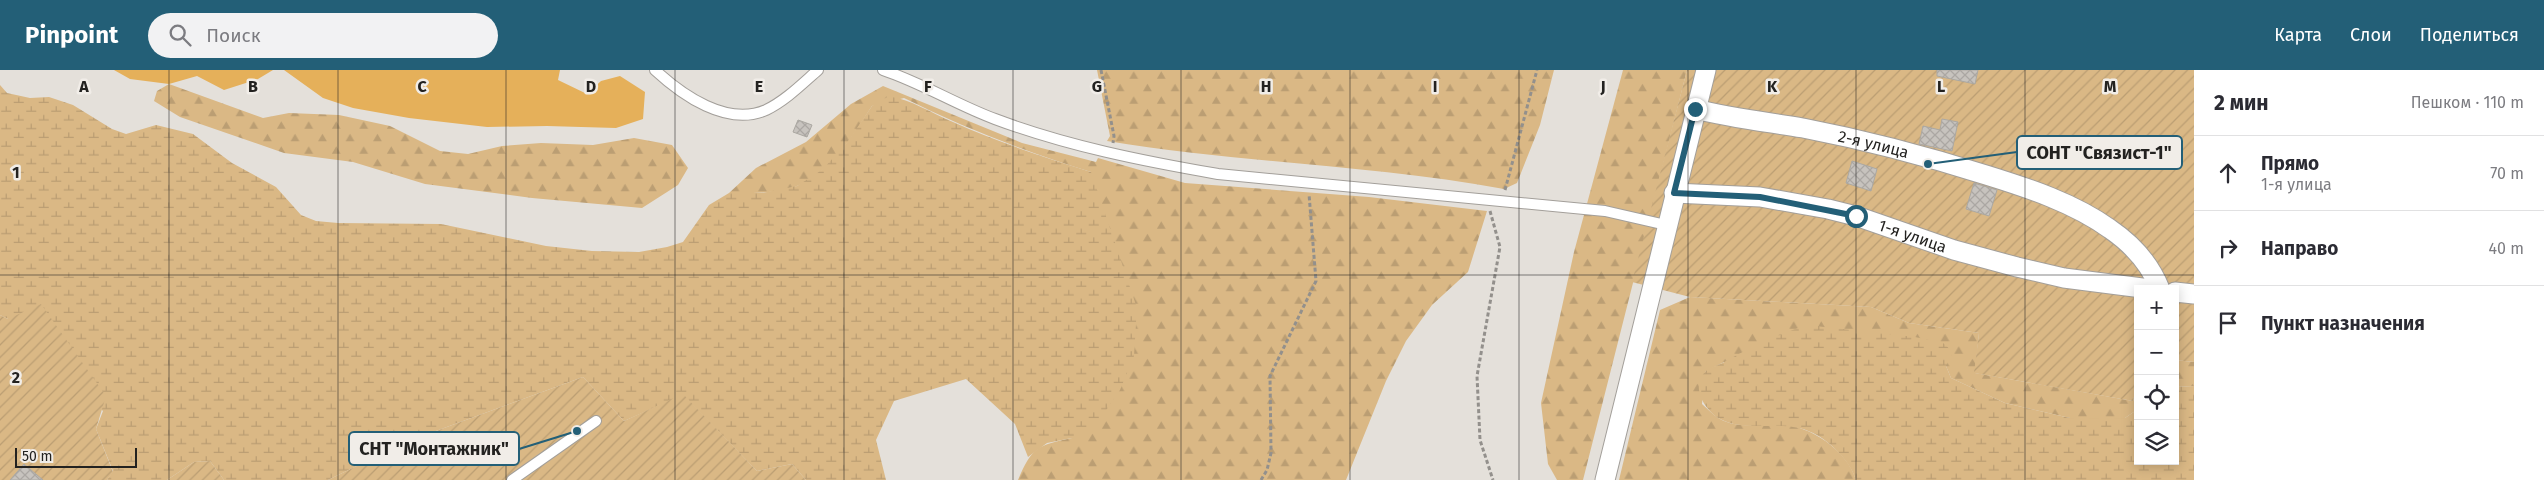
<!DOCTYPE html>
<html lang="ru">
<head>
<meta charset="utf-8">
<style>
  body { margin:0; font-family:"Fira Sans",sans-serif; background:#f2f2f3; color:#2b2b33 }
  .controls { position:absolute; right:15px; bottom:15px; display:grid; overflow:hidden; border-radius:0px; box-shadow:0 2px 12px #0003 }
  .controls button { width:45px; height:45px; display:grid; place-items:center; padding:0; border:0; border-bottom:1px solid #e1e1e2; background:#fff; color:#2b2b33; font:25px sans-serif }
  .scale { position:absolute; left:15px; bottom:12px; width:122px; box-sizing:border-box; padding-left:5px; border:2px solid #232220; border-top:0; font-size:14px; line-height:18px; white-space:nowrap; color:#232220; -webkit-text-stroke:4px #f1ede8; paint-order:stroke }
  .stop { position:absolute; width:15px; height:15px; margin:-11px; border:4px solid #235f77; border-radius:50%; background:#fff }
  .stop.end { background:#235f77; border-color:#fff; box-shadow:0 1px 5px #0008 }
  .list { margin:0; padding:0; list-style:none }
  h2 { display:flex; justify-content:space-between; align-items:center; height:65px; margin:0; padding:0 20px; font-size:21px }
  h2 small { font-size:16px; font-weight:400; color:#7c7c81 }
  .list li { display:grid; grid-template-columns:32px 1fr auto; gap:15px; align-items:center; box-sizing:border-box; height:75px; padding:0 20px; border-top:1px solid #e1e1e2 }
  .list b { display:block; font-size:19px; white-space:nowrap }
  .list p { margin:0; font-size:16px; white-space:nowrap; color:#7c7c81 }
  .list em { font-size:16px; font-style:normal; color:#7c7c81 }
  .icon { flex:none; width:28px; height:28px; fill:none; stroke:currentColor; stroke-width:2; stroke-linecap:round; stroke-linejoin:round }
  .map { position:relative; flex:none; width:2194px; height:410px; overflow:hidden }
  header { display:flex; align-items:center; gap:30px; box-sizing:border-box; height:70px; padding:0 25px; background:#235f77; color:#fff }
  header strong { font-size:24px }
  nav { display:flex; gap:28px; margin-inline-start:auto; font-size:18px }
  .search { width:350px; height:45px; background:#f2f2f3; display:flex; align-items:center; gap:12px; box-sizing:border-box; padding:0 18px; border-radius:28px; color:#7c7c81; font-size:19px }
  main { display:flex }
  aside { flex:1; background:#fff }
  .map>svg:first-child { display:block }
  .forest { fill:url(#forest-firs) }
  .wetland { fill:url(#wetland-marsh) }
  .garden { fill:url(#garden-furrows) }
  .water { fill:#e5b05a }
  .building { fill:url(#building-cross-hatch); stroke:#aba8a2 }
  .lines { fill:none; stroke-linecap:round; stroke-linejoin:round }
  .service-casing { stroke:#a39f9a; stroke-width:12 }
  .minor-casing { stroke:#a39f9a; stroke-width:21 }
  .path { stroke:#93908c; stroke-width:3; stroke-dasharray:4 2.5; stroke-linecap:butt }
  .service { stroke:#fff; stroke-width:10 }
  .minor { stroke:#fff; stroke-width:19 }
  .route { stroke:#235f77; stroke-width:6 }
  .grid { fill:none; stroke:#232220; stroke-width:1; stroke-opacity:0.55 }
  .labels { text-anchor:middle; stroke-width:5; stroke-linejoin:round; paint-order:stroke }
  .street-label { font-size:16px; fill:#232220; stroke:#f1ede8 }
  .grid-label { font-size:16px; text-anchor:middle; font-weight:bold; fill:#232220; stroke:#f1ede8; stroke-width:5; stroke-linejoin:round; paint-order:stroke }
  .leader { fill:none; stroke:#235f77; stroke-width:2 }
  .callout-dot { fill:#235f77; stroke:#f1ede8; stroke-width:2 }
  .callout { fill:#f1ede8; stroke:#235f77; stroke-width:2 }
  .callout-label { font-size:18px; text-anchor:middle; font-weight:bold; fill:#232220 }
</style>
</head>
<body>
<header>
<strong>Pinpoint</strong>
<div class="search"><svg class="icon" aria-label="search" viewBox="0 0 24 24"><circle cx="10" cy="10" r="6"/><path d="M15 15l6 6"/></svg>Поиск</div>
<nav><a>Карта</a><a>Слои</a><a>Поделиться</a></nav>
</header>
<main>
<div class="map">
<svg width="2194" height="410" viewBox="0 0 2194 410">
  <defs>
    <pattern id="forest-firs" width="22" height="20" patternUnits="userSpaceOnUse" patternTransform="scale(1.25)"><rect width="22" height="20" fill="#dab885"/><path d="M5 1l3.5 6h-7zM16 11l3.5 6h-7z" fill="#bb9e73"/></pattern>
    <pattern id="wetland-marsh" width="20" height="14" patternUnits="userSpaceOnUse" patternTransform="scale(1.25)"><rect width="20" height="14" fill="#dab885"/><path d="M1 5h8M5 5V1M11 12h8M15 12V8" fill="none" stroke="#bb9e73"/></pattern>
    <pattern id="garden-furrows" width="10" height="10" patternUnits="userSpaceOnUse" patternTransform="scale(1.25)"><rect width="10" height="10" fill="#dab885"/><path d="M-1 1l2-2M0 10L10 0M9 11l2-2" fill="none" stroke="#bb9e73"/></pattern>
    <pattern id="building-cross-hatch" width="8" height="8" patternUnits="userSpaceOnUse" patternTransform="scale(1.25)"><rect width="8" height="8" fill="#c7c3be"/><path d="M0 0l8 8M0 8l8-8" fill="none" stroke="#aba7a3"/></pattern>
  </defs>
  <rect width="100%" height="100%" fill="#e4e0da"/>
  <path class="forest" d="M 1097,0 L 1554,0 L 1540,55 L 1517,113 L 1504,119 C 1373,95 1239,93 1107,71 L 1110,66 Z
    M 1623,0 L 1687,0 L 1583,410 L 1557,410 L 1548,394 L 1541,333 L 1574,182 Z
    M 169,14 L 263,48 L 289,43 L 339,45 L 390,56 L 440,81 L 468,84 L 502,76 L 541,73 L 593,75 L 634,68 L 672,75 L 688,98 L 678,115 L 642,138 L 532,128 L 425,114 L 353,92 L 284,83 L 180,47 L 154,31 L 157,21 Z
    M 883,16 L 1022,73 L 1096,92 L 1098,88 L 1185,113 L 1369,127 L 1487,141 L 1468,202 L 1432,235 L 1406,271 L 1386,311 L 1346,410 L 1018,410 C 1032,377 1038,375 1072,368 L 1091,102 C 1026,82 964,58 904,28 L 872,36 C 853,65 831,103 797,116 C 777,124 750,123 729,123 L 756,98 L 806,72 L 851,34 Z
    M 1690,227 L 1871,237 L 1909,253 L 1979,263 L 1975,303 L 2133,331 L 2138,309 L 2138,339 L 2125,348 L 2070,348 L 2005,333 L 1951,308 L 1946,296 L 1724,292 L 1705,302 L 1702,334 C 1708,339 1713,345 1720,349 C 1738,359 1760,354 1780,354 C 1811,356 1847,380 1856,410 L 1619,410 L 1660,240 Z
    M 2175,290 L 2194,292 L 2194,316 L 2175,317 Z"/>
  <path class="wetland" d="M 0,15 L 7,23 L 30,28 L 49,27 L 73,35 L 112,59 L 126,64 L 156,55 L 193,64 L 232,93 L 276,117 L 301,145 L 316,151 L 338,153 L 441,154 L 546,176 L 592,181 L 639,182 L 667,177 L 683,172 L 709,135 L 729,123 L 762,123 L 797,116 L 822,100 L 846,74 L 872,36 L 889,26 C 912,30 931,43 953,52 C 997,72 1044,87 1091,102 L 1137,238 L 1134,286 L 1120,320 L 1098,352 L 1072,368 L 1047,373 L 1028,387 L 1015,354 L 966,309 L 894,331 L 876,370 L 886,410 L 806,410 L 792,394 L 757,401 L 683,325 L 624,351 L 583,307 L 406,372 L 328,410 L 224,410 L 210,391 L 194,392 L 167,410 L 107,410 L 113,401 L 96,359 L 103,341 L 8,249 L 0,245 Z
    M 1806,255 L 1915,267 L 1943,273 L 1953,282 L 1946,296 L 1951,308 L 2005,333 L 2070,348 L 2125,348 L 2138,339 L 2138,391 L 2175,391 L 2175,317 L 2194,316 L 2194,410 L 1856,410 C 1850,391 1831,372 1813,363 C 1784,348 1749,364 1720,349 C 1705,341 1690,317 1705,302 C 1710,297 1720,295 1726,291 C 1753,276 1776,266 1806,255 Z"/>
  <path class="garden" d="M 1687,0 L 2194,0 L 2194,292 L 2175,290 L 2175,219 L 2138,219 L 2138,309 L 2133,331 L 1974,303 L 1979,263 L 1909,253 L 1871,237 L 1690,227 L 1632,212 Z
    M 41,234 L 106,326 L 96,359 L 113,402 L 107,410 L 0,410 L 0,245 L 8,249 Z
    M 583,307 L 624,351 L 683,324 L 757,401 L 792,394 L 806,410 L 328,410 L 406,372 Z
    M 210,391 L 224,410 L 167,410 L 194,392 Z"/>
  <path class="water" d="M 114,0 L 273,0 L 258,9 L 224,20 L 197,6 L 169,14 L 130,9 Z
    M 284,0 L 560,0 L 558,10 L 587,24 L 601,11 L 620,6 L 645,22 L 643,49 L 616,58 L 547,56 L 487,57 L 409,48 L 353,38 L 323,28 Z"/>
  <path class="building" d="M 1937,0 L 1978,0 L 1975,14 L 1937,6 Z
    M 1942,49 L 1958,52 L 1952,81 L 1919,74 L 1923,56 L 1940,60 Z
    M 798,50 L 812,55 L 807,67 L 793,62 Z
    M 1852,91 L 1877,99 L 1871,121 L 1846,113 Z
    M 1974,113 L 1997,120 L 1989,146 L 1966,139 Z
    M 24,394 L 43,410 L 10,410 Z"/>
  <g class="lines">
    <defs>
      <path id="service" d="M 655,0 C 682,25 727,57 766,40 C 785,31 802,14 818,0
        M 883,0 C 922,13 957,35 995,49 C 1067,76 1143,91 1218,104 L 1605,141 L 1666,155
        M 512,410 L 596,351"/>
      <g id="minor">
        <path id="s1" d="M 1695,39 C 1731,48 1767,52 1803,58 C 1865,70 1926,86 1986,105 C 2028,118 2074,133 2110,159 C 2132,174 2150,194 2160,219"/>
        <path id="s2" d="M 1674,123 L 1760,127 L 1828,139 L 1856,146 L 1954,180 L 2017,197 L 2064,208 L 2150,219"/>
        <path d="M 2175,222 L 2194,224"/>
        <path d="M 1605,410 L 1706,0"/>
      </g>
    </defs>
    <use href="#service" class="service-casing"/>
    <use href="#minor" class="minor-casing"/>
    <path class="path" d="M 1101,0 L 1114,66 L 1113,73
      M 1505,120 L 1537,0
      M 1490,141 L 1500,177 L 1477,306 L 1480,370 L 1493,410
      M 1261,410 L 1267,400 L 1271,383 L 1270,306 L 1316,211 L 1309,124"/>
    <use href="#service" class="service"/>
    <use href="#minor" class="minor"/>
  </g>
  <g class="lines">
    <path class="route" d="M 1695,39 L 1674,123 L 1760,127 L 1856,146"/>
  </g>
  <path class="grid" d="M 169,0 L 169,410M 338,0 L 338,410M 506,0 L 506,410M 675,0 L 675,410M 844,0 L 844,410M 1013,0 L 1013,410M 1181,0 L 1181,410M 1350,0 L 1350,410M 1519,0 L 1519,410M 1688,0 L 1688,410M 1856,0 L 1856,410M 2025,0 L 2025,410M 0,205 L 2194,205"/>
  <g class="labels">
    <g class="street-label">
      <text dy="6" stroke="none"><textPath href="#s1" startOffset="182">2-я улица</textPath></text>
      <text dy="6" stroke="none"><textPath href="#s2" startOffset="244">1-я улица</textPath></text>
    </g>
  </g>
  <g class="grid-label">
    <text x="84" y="22">A</text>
    <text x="253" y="22">B</text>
    <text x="422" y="22">C</text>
    <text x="591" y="22">D</text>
    <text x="759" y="22">E</text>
    <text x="928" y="22">F</text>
    <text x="1097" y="22">G</text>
    <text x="1266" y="22">H</text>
    <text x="1435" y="22">I</text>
    <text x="1603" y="22">J</text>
    <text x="1772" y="22">K</text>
    <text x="1941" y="22">L</text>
    <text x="2110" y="22">M</text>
    <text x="16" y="108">1</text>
    <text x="16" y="313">2</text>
  </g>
  <path class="leader" d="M1928 94L2017 82M577 361L519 379"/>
  <g class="callout-dot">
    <circle cx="1928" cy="94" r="5"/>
    <circle cx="577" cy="361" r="5"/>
  </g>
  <g class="callout">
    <rect x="2017" y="66" width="165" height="33" rx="5"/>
    <rect x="349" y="362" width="170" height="33" rx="5"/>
  </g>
  <g class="callout-label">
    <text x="2099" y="89">СОНТ "Связист-1"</text>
    <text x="434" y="385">СНТ "Монтажник"</text>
  </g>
</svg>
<div class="controls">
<button>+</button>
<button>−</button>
<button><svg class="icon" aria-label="locate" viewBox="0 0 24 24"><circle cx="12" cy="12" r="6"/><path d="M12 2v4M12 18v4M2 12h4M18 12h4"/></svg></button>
<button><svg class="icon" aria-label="layers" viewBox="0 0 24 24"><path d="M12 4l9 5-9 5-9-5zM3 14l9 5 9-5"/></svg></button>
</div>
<div class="scale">50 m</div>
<div class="stop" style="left:1856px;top:146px"></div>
<div class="stop end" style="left:1695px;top:39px"></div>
</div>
<aside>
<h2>2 мин<small>Пешком · 110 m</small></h2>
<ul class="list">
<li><svg class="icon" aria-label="ahead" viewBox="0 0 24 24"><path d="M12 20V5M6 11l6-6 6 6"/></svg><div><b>Прямо</b><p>1-я улица</p></div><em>70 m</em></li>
<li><svg class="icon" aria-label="right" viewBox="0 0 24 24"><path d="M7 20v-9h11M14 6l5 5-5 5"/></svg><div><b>Направо</b></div><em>40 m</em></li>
<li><svg class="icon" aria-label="arrive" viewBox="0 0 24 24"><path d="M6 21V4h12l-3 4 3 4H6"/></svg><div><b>Пункт назначения</b></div></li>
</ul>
</aside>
</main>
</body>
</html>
